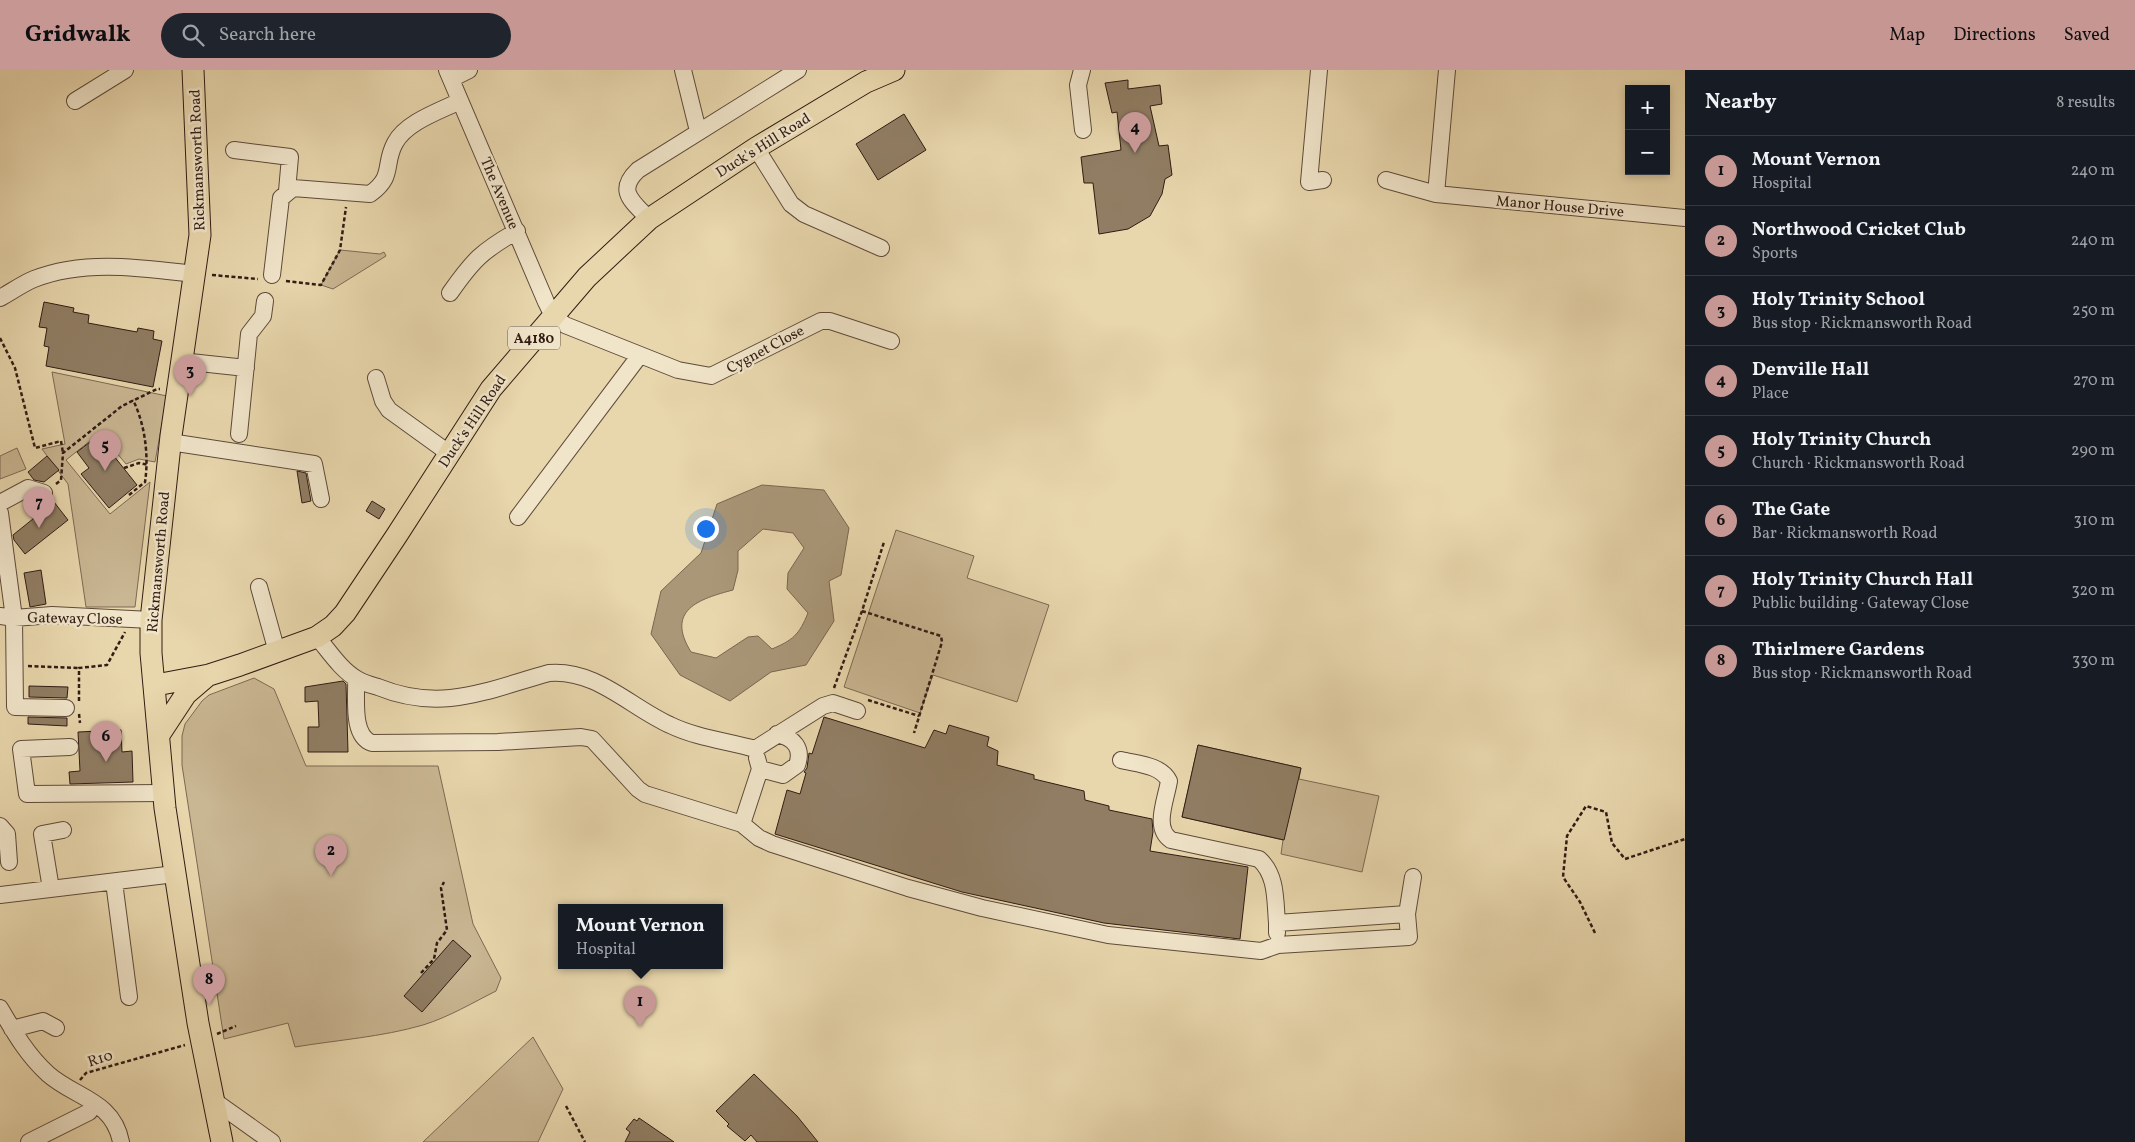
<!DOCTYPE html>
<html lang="en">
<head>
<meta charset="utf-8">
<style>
  body { margin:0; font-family:Vollkorn,serif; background:#20242c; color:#f1f3f6 }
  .controls { position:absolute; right:15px; top:15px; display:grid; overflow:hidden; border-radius:0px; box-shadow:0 2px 8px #0003 }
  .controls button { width:45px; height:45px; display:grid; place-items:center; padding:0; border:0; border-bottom:1px solid #363941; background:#171b24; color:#f1f3f6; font:25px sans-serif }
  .you { position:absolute; left:705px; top:458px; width:18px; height:18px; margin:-12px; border:4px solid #fff; border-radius:50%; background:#1a73e8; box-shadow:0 0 0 8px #1a73e833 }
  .badge { display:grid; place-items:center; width:32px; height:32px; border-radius:50%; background:#c59692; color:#111; font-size:16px; font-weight:700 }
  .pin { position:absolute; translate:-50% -41px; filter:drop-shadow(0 1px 2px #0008) }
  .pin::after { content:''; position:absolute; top:26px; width:18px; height:15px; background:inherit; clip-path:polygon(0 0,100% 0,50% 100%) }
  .popup { position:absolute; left:558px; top:834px; width:165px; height:65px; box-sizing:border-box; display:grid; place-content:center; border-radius:0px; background:#171b24; filter:drop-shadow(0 1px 4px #0005); font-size:16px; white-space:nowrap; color:#9ea1a6 }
  .popup b { font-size:19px; color:#f1f3f6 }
  .popup::after { content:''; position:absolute; left:50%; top:100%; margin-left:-10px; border:10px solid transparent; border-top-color:#171b24 }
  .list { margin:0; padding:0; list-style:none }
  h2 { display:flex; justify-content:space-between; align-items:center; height:65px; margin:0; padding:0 20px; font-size:21px }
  h2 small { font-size:16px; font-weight:400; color:#9ea1a6 }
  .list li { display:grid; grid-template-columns:32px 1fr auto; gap:15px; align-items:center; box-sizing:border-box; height:70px; padding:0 20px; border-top:1px solid #363941 }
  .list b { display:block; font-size:19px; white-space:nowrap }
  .list p { margin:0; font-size:16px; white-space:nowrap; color:#9ea1a6 }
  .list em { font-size:16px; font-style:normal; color:#9ea1a6 }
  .icon { flex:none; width:28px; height:28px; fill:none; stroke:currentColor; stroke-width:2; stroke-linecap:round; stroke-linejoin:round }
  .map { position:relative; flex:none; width:1685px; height:1072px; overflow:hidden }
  header { display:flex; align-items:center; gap:30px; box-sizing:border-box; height:70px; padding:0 25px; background:#c59692; color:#111 }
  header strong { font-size:24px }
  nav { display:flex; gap:28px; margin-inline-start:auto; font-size:18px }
  .search { width:350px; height:45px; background:#20242c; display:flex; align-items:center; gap:12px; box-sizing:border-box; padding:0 18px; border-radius:28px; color:#9ea1a6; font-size:19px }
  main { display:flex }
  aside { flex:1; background:#171b24 }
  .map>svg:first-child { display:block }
  .green { fill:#c9b692; stroke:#7c6953 }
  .water { fill:#a99778; stroke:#796650; fill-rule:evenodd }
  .building { fill:#907d63; stroke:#301c14 }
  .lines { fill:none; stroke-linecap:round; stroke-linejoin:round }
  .minor-casing { stroke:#5e4a3a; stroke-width:18 }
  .major-casing { stroke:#301c14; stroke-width:23 }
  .path { stroke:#301c14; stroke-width:2.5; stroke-dasharray:4 2.5; stroke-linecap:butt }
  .minor { stroke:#f0e4c9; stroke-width:16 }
  .major { stroke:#e8d6ac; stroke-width:21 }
  .labels { text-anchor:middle; stroke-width:5; stroke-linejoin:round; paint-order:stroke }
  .shield { fill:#f0e4c9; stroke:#6a584a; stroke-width:1 }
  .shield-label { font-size:14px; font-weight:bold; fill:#301c14 }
  .street-label { font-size:15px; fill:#301c14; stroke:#f0e4c9 }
</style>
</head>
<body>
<header>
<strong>Gridwalk</strong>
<div class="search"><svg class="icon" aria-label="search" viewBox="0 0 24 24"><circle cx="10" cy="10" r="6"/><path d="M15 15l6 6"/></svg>Search here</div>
<nav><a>Map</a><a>Directions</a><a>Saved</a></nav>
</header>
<main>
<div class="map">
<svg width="1685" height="1072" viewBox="0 0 1685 1072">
  <rect width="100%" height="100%" fill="#e8d6ac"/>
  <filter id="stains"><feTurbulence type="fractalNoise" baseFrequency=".004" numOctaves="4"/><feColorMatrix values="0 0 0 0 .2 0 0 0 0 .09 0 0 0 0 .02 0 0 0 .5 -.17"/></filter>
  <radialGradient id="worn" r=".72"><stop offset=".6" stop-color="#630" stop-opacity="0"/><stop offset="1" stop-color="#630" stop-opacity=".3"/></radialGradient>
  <path class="green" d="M 340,180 L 380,184 L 384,182 L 386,186 L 333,219 L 321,215 Z
    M 52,302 L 167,326 L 155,392 L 139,389 L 126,394 L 100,363 L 66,390 L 110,444 L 150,412 L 135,537 L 86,537 L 68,414 L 42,379 L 65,374 Z
    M 17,378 L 26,399 L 0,409 L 0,386 Z
    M 896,460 L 974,486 L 967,508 L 1049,535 L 1017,632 L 933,605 L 920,643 L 844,617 Z
    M 254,608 L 274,619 L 306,696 L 438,696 L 473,854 L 501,908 L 496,921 C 472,933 449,947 423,955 C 382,967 337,970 295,977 L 288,953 L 224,969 L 182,695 L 182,666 L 185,654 L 202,631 L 209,625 Z
    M 1198,675 L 1301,698 L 1299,709 L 1379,726 L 1362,802 L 1281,784 L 1283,770 L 1182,747 Z
    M 533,967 L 563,1019 L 538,1072 L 423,1072 Z"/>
  <path class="water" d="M 762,415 L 824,420 L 849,458 L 841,505 L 829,511 L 834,551 L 806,595 L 771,602 L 730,631 L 680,605 L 651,564 L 661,521 L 701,483 L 717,434 ZM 763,459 L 793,463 L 804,478 L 788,503 L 787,519 L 808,543 C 799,565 793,570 772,579 L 758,566 L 748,567 L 716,588 L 691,582 C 665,540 699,529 733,520 L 738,500 L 738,481 Z"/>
  <path class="building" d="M 1128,10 L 1128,19 L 1160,15 L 1162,34 L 1150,36 L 1159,76 L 1168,75 L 1172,105 L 1165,109 L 1162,124 L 1150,146 L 1128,159 L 1099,164 L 1093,113 L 1084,113 L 1081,87 L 1121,80 L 1117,42 L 1112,43 L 1105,13 Z
    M 904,44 L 926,80 L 878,110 L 856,74 Z
    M 44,232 L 74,238 L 73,242 L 89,245 L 88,253 L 137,262 L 138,258 L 154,261 L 153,269 L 162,271 L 153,317 L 46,296 L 49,277 L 44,276 L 47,258 L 39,257 Z
    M 98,366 L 137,415 L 109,438 L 81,404 L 89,398 L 77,382 Z
    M 47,386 L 59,400 L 44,412 L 34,410 L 28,402 Z
    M 297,401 L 306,403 L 311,431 L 302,433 Z
    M 372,431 L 385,439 L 379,449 L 366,441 Z
    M 54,432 L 68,450 L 25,484 L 14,470 L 13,465 Z
    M 41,500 L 46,534 L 30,537 L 24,503 Z
    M 343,611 L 346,614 L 348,682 L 308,682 L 308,657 L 319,657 L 318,631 L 305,632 L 305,617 Z
    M 29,616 L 68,617 L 67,628 L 29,627 Z
    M 28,647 L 67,648 L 67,656 L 28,654 Z
    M 824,647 L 925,678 L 934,660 L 946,664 L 949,655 L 989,667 L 987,676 L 998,681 L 997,695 L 1034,705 L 1034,709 L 1084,721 L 1085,730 L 1109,736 L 1109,740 L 1152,749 L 1153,762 L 1150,781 L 1248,797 L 1240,869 L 1104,853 L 962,822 L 775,764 L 787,720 L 800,724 L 806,703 L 804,702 L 807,698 L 809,683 L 812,684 Z
    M 121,660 L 122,682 L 132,681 L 133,712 L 70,714 L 69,702 L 80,701 L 78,662 Z
    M 1198,675 L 1301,698 L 1284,770 L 1182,747 Z
    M 453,870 L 471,886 L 422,942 L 404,926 Z
    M 754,1004 L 797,1046 L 818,1072 L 757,1072 L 751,1065 L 745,1071 L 727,1056 L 729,1054 L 716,1041 Z
    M 639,1048 L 674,1072 L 625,1072 L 630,1062 L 626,1059 L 634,1049 L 637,1051 Z"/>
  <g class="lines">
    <defs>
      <path id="minor" d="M 447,0 L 546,232 L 553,246 L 565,255 L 678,300 L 711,306 L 821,251 L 830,251 L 891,271
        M 683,0 L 698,61
        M 1082,0 L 1078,15 L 1083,60
        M 1319,0 L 1309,112 L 1323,110
        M 451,9 L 469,0
        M 75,31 L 125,0
        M 756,78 L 791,134 L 804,144 L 881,178
        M 234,80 L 290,87 L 287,121
        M 1386,110 L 1436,124 L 1685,148
        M 1436,124 L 1447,0
        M 649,149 C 632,131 616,121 638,100 L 798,0
        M 272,205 L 281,128 L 293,118 L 370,124 C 395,106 383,95 395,73 C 406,52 440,41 460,31
        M 450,223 C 473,190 482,181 517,161
        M 0,228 C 11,222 22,214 34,209 C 85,189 142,198 195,204
        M 181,291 L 246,298
        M 376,308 L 383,331 L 389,340 L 450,384
        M 239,364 L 249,264 L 263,246 L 265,231
        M 170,372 L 314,394 L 321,429
        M 0,433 L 28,418 L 44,423
        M 0,443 L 14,548 L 15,637 L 66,638
        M 518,447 L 640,285
        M 259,517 L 277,582
        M 0,546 L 14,548 L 52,545 L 151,550
        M 317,567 C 329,581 341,600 357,609 C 363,613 371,615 378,617 C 442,643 487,620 549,603 C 596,599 630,637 670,655 C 697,668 727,671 755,679 L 823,636 L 833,633 L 857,641
        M 356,609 C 357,627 351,666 372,673 L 498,672 L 581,667 L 592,669 L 638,719 L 645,724 L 742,754 L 759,768 L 772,774 L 908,818 L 982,838 L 1108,865 L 1261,881 L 1278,875 L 1409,867 L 1407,844 L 1413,807
        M 70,677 L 21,679 L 27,724 L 164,723
        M 1121,690 C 1138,694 1161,695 1169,711 C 1166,730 1153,758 1171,770 L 1259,789 C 1277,805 1275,830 1277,853
        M 760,699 L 783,705 L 797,695 C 803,678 794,668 777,664
        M 742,754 L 760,699 L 757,688
        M 0,756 L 7,764 L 9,792
        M 114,812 L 129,927
        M 51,819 L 42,764 L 63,760
        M 0,825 L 175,804
        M 1277,863 L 1277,853 L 1407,844
        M 0,938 C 14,962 27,985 48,1004 C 75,1028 113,1030 121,1072
        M 12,959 L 43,951 L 56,958
        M 213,1030 L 272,1072
        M 29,1072 L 89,1042 L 95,1034"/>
      <path id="major" d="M 193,0 L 200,165 L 171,366 L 151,550 L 151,583 L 165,738 L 198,953 L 222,1072
        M 156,615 L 209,605 L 240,595 L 317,567 L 333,556 L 345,543 L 397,465 L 491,319 L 587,207 L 649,149 L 756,78 L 866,12 L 894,0
        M 159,665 L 186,624 L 207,606"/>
    </defs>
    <use href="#minor" class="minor-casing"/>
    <use href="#major" class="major-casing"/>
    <path class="path" d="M 212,205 L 258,209
      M 286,211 L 321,215 L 340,180 L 346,137
      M 0,268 L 15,298 L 35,378 L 61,371 L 63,383
      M 124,398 L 139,393 L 149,395
      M 56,414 L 61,410 L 63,383 L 122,336 L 157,319 L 160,319
      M 129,425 L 145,412 C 149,386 145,354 133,330
      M 862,541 L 941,566 L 942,572 L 914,663
      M 28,596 L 79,598
      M 834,618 L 862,541 L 884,472
      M 868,630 L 919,646
      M 79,631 L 79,598 L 107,595 L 125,562
      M 79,644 L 80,653
      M 1595,863 L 1580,832 L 1563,807 L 1567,766 L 1586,736 L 1606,742 L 1612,773 L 1625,789 L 1685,769
      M 421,903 L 434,889 L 437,873 L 447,860 L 441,818 L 444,812
      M 217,964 L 236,956
      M 80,1010 L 86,1003 L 185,975
      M 566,1036 L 585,1072"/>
    <use href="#minor" class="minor"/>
    <use href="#major" class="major"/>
  </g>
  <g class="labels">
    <rect class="shield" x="508" y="256.5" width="52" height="23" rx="4"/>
    <g class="shield-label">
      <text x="534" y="273">A4180</text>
    </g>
    <g class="street-label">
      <text transform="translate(763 75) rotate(-32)" y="5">Duck's Hill Road</text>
      <text transform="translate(197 90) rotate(-92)" y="5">Rickmansworth Road</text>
      <text transform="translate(500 123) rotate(67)" y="5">The Avenue</text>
      <text transform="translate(1560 136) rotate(5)" y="5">Manor House Drive</text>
      <text transform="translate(765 279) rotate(-28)" y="5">Cygnet Close</text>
      <text transform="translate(472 351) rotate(-56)" y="5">Duck's Hill Road</text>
      <text transform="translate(158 492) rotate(-85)" y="5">Rickmansworth Road</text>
      <text transform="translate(75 548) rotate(1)" y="5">Gateway Close</text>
      <text transform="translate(100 988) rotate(-18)" y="5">R10</text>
    </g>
  </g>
  <rect width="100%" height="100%" filter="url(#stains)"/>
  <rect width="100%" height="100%" fill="url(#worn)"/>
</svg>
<div class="controls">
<button>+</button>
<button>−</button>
</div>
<div class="you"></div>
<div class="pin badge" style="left:640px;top:957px">1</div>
<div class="popup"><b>Mount Vernon</b>Hospital</div>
<div class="pin badge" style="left:331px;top:806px">2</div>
<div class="pin badge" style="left:190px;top:326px">3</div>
<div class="pin badge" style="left:1135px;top:83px">4</div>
<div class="pin badge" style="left:105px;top:401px">5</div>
<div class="pin badge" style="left:106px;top:692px">6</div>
<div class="pin badge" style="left:39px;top:458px">7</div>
<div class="pin badge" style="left:209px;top:935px">8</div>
</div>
<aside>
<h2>Nearby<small>8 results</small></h2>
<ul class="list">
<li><span class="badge">1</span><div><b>Mount Vernon</b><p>Hospital</p></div><em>240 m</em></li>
<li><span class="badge">2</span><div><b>Northwood Cricket Club</b><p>Sports</p></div><em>240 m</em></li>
<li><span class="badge">3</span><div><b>Holy Trinity School</b><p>Bus stop · Rickmansworth Road</p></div><em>250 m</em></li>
<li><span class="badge">4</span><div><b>Denville Hall</b><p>Place</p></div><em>270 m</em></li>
<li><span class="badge">5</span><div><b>Holy Trinity Church</b><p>Church · Rickmansworth Road</p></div><em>290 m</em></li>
<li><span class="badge">6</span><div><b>The Gate</b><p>Bar · Rickmansworth Road</p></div><em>310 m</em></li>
<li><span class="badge">7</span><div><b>Holy Trinity Church Hall</b><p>Public building · Gateway Close</p></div><em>320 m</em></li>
<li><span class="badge">8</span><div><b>Thirlmere Gardens</b><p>Bus stop · Rickmansworth Road</p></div><em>330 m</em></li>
</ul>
</aside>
</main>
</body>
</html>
